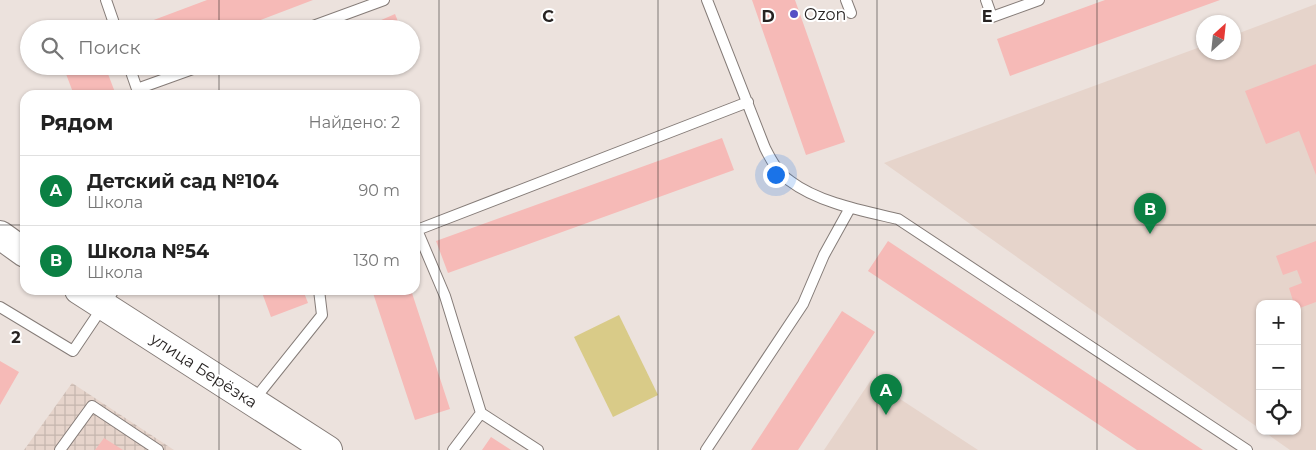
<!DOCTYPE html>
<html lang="ru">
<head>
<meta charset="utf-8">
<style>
  body { margin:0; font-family:Montserrat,sans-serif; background:#f2f2f2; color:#222 }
  .controls { position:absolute; right:15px; bottom:15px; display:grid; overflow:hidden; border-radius:10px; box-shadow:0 1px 4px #0004 }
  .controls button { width:45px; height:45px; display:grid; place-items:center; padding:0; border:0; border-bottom:1px solid #e0e0e0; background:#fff; color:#222; font:25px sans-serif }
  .compass { position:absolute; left:1196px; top:15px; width:45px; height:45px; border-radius:50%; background:#fff; box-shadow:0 1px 4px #0004; rotate:27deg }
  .you { position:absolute; left:775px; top:174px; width:18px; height:18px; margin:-12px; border:4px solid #fff; border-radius:50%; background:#1a73e8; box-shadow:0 0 0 8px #1a73e833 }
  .badge { display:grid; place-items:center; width:32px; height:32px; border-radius:50%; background:#0b8043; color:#fff; font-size:16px; font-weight:700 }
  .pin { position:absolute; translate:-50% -41px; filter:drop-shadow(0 1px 2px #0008) }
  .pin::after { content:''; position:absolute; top:26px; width:18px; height:15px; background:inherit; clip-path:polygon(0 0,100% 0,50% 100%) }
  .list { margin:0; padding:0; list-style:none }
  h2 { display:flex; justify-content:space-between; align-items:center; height:65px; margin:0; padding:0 20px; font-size:21px }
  h2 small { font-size:16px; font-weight:400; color:#767676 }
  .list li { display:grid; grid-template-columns:32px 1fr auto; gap:15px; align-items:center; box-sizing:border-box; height:70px; padding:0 20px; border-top:1px solid #e0e0e0 }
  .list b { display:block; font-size:19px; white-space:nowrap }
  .list p { margin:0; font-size:16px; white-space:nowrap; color:#767676 }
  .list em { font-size:16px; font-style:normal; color:#767676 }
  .icon { flex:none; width:28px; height:28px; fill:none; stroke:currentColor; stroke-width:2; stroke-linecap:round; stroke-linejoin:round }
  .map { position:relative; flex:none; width:1316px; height:450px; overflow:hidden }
  .search { position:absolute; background:#fff; box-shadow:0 1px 4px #0004; left:20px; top:20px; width:400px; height:55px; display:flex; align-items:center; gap:12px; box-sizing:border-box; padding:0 18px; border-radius:28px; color:#767676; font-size:19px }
  .panel { position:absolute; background:#fff; box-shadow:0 1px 4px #0004; left:20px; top:90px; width:400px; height:205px; border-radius:15px }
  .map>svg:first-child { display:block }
  .built { fill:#e6d4cb }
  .industrial { fill:url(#industrial-grid) }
  .grass { fill:#d9cb88 }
  .building { fill:#f6bab7 }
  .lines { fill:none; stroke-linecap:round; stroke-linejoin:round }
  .lane-casing { stroke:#857c78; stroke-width:12 }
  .secondary-casing { stroke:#857c78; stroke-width:30 }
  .lane { stroke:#fff; stroke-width:10 }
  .secondary { stroke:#fff; stroke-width:28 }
  .grid { fill:none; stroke:#272322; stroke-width:1; stroke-opacity:0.55 }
  .poi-dot { fill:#554ec5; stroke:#fff; stroke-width:2 }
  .labels { text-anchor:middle; stroke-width:4; stroke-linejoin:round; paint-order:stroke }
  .poi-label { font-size:16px; fill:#272322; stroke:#fff; text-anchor:start }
  .street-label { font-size:16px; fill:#272322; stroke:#fff }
  .grid-label { font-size:16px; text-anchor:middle; font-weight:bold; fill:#272322; stroke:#fff; stroke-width:4; stroke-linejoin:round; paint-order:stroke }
</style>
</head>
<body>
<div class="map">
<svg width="1316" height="450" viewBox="0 0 1316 450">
  <defs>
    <pattern id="industrial-grid" width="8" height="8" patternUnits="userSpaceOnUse" patternTransform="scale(1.25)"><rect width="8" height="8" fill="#e6d4cb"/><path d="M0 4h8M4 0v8" fill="none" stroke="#c5b6ae"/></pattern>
  </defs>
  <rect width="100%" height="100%" fill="#ece2dd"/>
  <path class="built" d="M 1316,4 L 1316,450 L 1290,450 L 1263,431 L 1297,431 L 1297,304 L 1260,304 L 1260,429 L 884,163 L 1203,46 L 1204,52 L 1234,52 L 1234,35 Z
    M 871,380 L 978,450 L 824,450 Z"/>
  <path class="industrial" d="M 72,383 L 174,450 L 24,450 Z"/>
  <path class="grass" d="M 619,315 L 658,395 L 613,417 L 574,337 Z"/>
  <path class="building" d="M 207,0 L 313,0 L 237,29 L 145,29 L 143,24 Z
    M 752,0 L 795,0 L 845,142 L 806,155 Z
    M 1105,0 L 1220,0 L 1010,76 L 997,39 Z
    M 395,14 L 401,29 L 374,29 L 372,24 Z
    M 1316,64 L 1316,175 L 1299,131 L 1266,144 L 1245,91 Z
    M 63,66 L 105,66 L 116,95 L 74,95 Z
    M 722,138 L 734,170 L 448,273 L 436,241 Z
    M 888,241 L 1203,450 L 1137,450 L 868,271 Z
    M 1316,241 L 1316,302 L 1297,309 L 1297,304 L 1294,304 L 1289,288 L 1302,283 L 1297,270 L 1283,275 L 1276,256 Z
    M 261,290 L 303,290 L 308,303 L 271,317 Z
    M 372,290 L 411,290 L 450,409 L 415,420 Z
    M 842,311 L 875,332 L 798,450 L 751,450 Z
    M 0,361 L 19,372 L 0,405 Z
    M 491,437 L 511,450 L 482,450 Z
    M 104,438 L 123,450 L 95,450 Z"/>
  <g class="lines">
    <defs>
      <path id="lane" d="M 106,0 L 116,29
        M 707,0 L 765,148 C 771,160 778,173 790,181 C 819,203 864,211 898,219 L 1247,450
        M 846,0 L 851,13
        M 986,0 L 992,17 L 1039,0
        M 305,29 L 384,0
        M 129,66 L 137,89
        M 139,95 L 137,89 L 201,66
        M 0,307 L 73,351 L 114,290
        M 254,400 L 322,315 L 319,290
        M 481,413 L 445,296 L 417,230 L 748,102
        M 60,450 L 92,406 L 158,450
        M 453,450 L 481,413 L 538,450
        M 706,450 L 803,304 L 824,255 L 850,208"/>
      <path id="secondary" d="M 0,235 L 25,253
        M 79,290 L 328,450"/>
    </defs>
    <use href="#lane" class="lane-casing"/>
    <use href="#secondary" class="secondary-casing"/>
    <use href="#lane" class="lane"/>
    <use href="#secondary" class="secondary"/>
  </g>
  <path class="grid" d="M 219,0 L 219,29M 439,0 L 439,450M 658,0 L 658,450M 877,0 L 877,450M 1097,0 L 1097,450M 219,66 L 219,95M 0,225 L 25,225M 415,225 L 1316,225M 219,290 L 219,450"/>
  <circle class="poi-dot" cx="794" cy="14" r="5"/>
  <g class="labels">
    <g class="poi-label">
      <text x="804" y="20">Ozon</text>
    </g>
    <g class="street-label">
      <text transform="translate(204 370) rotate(33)" y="6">улица Берёзка</text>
    </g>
  </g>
  <g class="grid-label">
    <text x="548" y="22">C</text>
    <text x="768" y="22">D</text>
    <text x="987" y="22">E</text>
    <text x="16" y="343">2</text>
  </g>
</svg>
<div class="controls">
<button>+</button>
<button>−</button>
<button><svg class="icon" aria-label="locate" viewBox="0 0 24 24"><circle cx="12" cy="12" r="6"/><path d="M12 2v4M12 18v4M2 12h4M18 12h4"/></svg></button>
</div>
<svg class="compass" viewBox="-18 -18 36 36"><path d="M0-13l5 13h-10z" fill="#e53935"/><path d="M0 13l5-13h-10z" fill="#767676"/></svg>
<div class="you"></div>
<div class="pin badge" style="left:886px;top:415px">A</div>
<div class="pin badge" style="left:1150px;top:234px">B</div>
<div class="search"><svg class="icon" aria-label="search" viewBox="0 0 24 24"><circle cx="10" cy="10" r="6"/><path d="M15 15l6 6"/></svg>Поиск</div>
<section class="panel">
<h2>Рядом<small>Найдено: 2</small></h2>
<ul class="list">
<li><span class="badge">A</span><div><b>Детский сад №104</b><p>Школа</p></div><em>90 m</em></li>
<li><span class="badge">B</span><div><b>Школа №54</b><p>Школа</p></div><em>130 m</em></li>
</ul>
</section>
</div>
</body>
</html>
